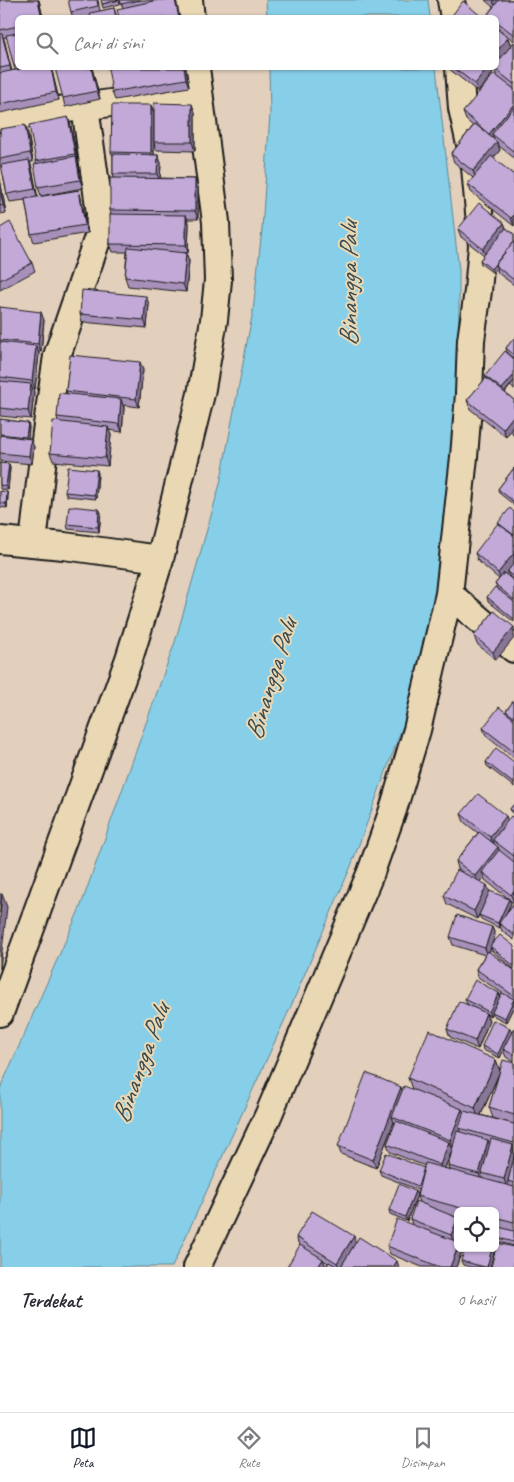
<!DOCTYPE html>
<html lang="id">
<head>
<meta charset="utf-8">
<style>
  body { margin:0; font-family:Caveat,sans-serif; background:#f7f7f7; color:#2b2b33 }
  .controls { position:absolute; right:15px; bottom:15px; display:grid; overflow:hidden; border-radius:8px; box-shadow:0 1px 4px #0004 }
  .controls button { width:45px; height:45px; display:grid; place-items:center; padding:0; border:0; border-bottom:1px solid #e1e1e2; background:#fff; color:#2b2b33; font:25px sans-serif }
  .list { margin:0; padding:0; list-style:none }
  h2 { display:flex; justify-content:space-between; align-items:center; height:65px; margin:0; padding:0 20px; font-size:21px }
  h2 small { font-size:16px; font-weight:400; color:#7c7c81 }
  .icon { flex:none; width:28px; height:28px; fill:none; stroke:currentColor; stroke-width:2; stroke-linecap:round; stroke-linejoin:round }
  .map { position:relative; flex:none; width:514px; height:1267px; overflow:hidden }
  .search { position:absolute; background:#fff; box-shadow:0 1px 4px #0004; left:15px; right:15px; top:15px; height:55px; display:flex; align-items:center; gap:12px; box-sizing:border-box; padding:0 18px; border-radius:8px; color:#7c7c81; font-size:19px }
  .sheet { height:145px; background:#fff }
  nav { display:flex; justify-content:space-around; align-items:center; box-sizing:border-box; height:70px; border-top:1px solid #e1e1e2; background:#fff; font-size:14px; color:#7c7c81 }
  nav a { display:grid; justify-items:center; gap:2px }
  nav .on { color:#111827 }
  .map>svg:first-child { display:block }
  .water { fill:#87cfe8; stroke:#5c8796 }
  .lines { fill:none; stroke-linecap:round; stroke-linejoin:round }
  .minor-casing { stroke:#1c1c1c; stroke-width:30 }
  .minor { stroke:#ead8b5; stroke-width:26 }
  .wall { fill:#a791ba; stroke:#1c1c1c; fill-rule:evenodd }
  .shaded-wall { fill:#887697; stroke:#1c1c1c }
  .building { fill:#c2a9d8; stroke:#1c1c1c }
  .labels { text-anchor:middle; stroke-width:4; stroke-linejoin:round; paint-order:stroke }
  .water-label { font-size:26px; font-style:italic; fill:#37494f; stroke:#ead8b5 }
</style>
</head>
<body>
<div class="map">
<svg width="514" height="1267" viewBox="0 0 514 1267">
  <rect width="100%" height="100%" fill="#e2cfbc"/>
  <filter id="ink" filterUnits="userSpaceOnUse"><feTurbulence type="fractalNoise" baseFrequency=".02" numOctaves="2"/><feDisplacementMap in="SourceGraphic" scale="10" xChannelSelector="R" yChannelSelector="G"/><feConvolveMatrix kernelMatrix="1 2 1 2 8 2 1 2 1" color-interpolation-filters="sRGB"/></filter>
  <g filter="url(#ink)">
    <path class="water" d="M 266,0 L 428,0 L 430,17 L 267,17 Z
      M 269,68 L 436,68 L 459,271 L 459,306 L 454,466 L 446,559 L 412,701 L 351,866 L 291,1006 L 172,1267 L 0,1267 L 0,1089 L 80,908 L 175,642 L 220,484 L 253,311 L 262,229 L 270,114 Z"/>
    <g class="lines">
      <defs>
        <path id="minor" d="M 189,0 L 191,18
          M 451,0 L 454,18
          M 0,118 L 199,91
          M 0,540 L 64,546 L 160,559
          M 33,542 L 46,432 L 57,356 L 99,234 L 100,213 L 85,107
          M 449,594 L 514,649
          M 0,1013 L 129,659 L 160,559 L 201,394 L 214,320 L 218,280 L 216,222 L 196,68
          M 197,1267 L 268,1116 L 371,872 L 393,810 L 417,730 L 449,594 L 464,457 L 469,394 L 471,340 L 478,291 L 482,246 L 475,167 L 462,108 L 459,68"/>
      </defs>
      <use href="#minor" class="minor-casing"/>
      <use href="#minor" class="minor"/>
    </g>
    <path class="wall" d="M 0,0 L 39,0 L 43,18 L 18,18 L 18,68 L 51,68 L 59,100 L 0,113 ZM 7,37 L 15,70 L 12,71 L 3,38 Z
      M 98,0 L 100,11 L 114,8 L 117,18 L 91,18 L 91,17 L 87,18 L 73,18 L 71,12 Z
      M 119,0 L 120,4 L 103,8 L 102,4 Z
      M 120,0 L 177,0 L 176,0 L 177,4 L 123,8 Z
      M 485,0 L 514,0 L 514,41 L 496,27 L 496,18 L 489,18 L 488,14 L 493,7 Z
      M 508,38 L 511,46 L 514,42 L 514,158 L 498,145 L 500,150 L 493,158 L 514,175 L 514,226 L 471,192 L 468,184 L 473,178 L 454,162 L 451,154 L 473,126 L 466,120 L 463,112 L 497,76 L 494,68 L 496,68 Z
      M 92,68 L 100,99 L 65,107 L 63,98 Z
      M 186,68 L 189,87 L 115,100 L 112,92 Z
      M 448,68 L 491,68 L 493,73 L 478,92 Z
      M 151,105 L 154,113 L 195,112 L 195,151 L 156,150 L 154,143 L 154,155 L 158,155 L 161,163 L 160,178 L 195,179 L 198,187 L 198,219 L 187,219 L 189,223 L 188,253 L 180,253 L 186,253 L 189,261 L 186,292 L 128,286 L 125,277 L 127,252 L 113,252 L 110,244 L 111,214 L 110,210 L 114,178 L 113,174 L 113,156 L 111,152 Z
      M 68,117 L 71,126 L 83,188 L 41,196 L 38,187 L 36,161 Z
      M 0,129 L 28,133 L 33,162 L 30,162 L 32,168 L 37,197 L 79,190 L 81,198 L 88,233 L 34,242 L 31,234 L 25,200 L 10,202 L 7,194 L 2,167 L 0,167 Z
      M 0,179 L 6,213 L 0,214 Z
      M 504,223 L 506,228 L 514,234 L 514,285 L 498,273 L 497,268 L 493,273 L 481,264 L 480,260 L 484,255 L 461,237 L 458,229 Z
      M 0,228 L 32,263 L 35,271 L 0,290 Z
      M 149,304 L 147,328 L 82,322 L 80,314 Z
      M 0,307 L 44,320 L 41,352 L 38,352 L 39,354 L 35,389 L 32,389 L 34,392 L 31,419 L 0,416 Z
      M 514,338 L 514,358 L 507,352 L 506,348 Z
      M 143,370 L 139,407 L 124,405 L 124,408 L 122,432 L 109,430 L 111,435 L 108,466 L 53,461 L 50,453 L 58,422 L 57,417 L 67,394 L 66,391 Z
      M 485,376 L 514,381 L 505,393 L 514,400 L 514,436 L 511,430 L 506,437 L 470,409 L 467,400 L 486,378 Z
      M 0,419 L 28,423 L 29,427 L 28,438 L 34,447 L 32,464 L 0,461 Z
      M 0,463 L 9,464 L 10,468 L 8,490 L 0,489 Z
      M 514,468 L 514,507 L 513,504 L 499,493 L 498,489 Z
      M 97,470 L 98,474 L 96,499 L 67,496 L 65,492 Z
      M 0,491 L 7,492 L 8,496 L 7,508 L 0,507 Z
      M 99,509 L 101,513 L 99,532 L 68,529 L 67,524 Z
      M 514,512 L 514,580 L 509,576 L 508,573 L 506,575 L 514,581 L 514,622 L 488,601 L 487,597 L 497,588 L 495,584 L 499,579 L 478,561 L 475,553 Z
      M 494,611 L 496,660 L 477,644 L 474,636 Z
      M 514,700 L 514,758 L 486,736 L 483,728 L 506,713 L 506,711 Z
      M 486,762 L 514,762 L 514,787 L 487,766 Z
      M 514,804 L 514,815 L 512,813 L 510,809 Z
      M 461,814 L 508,820 L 514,818 L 514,903 L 509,900 L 511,903 L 507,912 L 514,903 L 514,940 L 502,931 L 500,926 L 499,928 L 481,919 L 479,915 L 487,899 L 477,919 L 447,904 L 444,896 L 464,873 L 458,869 L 456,861 L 478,833 L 464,822 ZM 484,877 L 485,880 L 509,899 L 490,892 L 480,881 Z
      M 492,927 L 495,935 L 492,944 L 514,946 L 514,969 L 492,951 L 491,948 L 489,952 L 514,970 L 514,1006 L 506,1022 L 494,1016 L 492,1012 L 490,1016 L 487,1014 L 489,1021 L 478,1049 L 450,1037 L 447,1029 L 475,1008 L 467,1004 L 465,999 L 499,993 L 500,997 L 502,993 L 478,977 L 476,969 L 485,955 L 453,945 L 450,937 Z
      M 510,1028 L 511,1032 L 514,1028 L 514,1062 L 506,1057 L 503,1050 L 500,1058 L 483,1050 L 482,1046 Z
      M 496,1060 L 500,1070 L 514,1063 L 514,1246 L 495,1241 L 495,1211 L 458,1211 L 458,1217 L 452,1216 L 458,1218 L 458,1233 L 455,1241 L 458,1248 L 462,1248 L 462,1251 L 456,1267 L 422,1267 L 390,1254 L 387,1246 L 412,1224 L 410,1219 L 419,1202 L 417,1196 L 418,1190 L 381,1175 L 379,1170 L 424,1168 L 425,1166 L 390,1152 L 387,1144 L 395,1124 L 394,1122 L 376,1168 L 341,1154 L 338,1146 L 401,1087 L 402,1090 L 412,1089 L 408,1078 ZM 499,1074 L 489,1107 L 493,1118 L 509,1123 L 481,1115 ZM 451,1147 L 453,1148 L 448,1166 L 449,1170 L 445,1168 L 452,1150 Z
      M 415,1191 L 417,1195 L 407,1221 L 390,1214 L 389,1210 Z
      M 296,1237 L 356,1242 L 399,1267 L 326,1267 L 328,1263 L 323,1260 L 326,1267 L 299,1245 Z
      M 461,1261 L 490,1267 L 471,1267 L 463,1265 Z"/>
    <path class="shaded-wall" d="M 38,0 L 39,0 L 43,18 L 42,18 Z
      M 175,0 L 177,4 L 180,18 L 179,18 Z
      M 494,0 L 504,0 L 496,9 L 493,1 Z
      M 2,34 L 5,42 L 12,74 Z
      M 508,38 L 511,46 L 497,64 L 496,52 Z
      M 51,68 L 52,70 L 59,100 L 56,92 Z
      M 91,68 L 92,68 L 100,99 L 97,91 Z
      M 184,68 L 186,68 L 189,87 L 186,79 Z
      M 488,68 L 491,68 L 493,73 L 478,92 L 475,84 Z
      M 192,104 L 195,112 L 195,151 L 192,142 Z
      M 514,104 L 514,116 L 492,134 L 494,140 L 492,142 L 489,134 Z
      M 151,105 L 154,113 L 154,161 L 151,153 Z
      M 68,117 L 71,126 L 83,188 L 80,180 L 76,159 L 75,154 Z
      M 25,125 L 28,133 L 33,162 L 30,153 Z
      M 497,142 L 500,150 L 476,180 L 473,171 Z
      M 158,155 L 161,163 L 160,182 L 157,174 Z
      M 29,160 L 32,168 L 38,198 L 35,189 Z
      M 0,179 L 6,213 L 3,205 L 0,188 Z
      M 195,179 L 198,187 L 198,219 L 195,211 Z
      M 79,190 L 81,198 L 88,233 L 85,225 Z
      M 186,215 L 189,223 L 188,253 L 186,245 Z
      M 514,215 L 514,226 L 511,218 Z
      M 504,223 L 507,231 L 486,257 L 483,249 Z
      M 514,241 L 495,265 L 497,268 L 493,273 L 491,269 Z
      M 186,253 L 189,261 L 186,292 L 183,284 Z
      M 146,296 L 149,304 L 147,328 L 144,320 Z
      M 41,312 L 44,320 L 41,352 L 38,344 Z
      M 36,346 L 39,354 L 35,389 L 32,381 Z
      M 140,362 L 143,370 L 139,407 L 136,399 Z
      M 514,375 L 514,381 L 504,393 L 502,389 Z
      M 31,384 L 34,392 L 31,419 L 28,411 Z
      M 121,399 L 124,408 L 122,432 L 119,424 Z
      M 514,415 L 514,427 L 511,428 L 511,430 L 506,437 L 503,429 Z
      M 28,423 L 29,427 L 28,442 L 26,437 Z
      M 108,427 L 111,435 L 108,466 L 105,458 Z
      M 31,439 L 34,447 L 32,464 L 29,456 Z
      M 9,464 L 10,468 L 8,490 L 6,486 Z
      M 97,470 L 98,474 L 96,499 L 94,495 Z
      M 7,492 L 8,496 L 7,508 L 6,504 Z
      M 99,509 L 101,513 L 99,532 L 98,527 Z
      M 514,553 L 514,565 L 501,581 L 498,573 Z
      M 514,627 L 514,638 L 496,660 L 493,652 Z
      M 506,816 L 509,824 L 493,840 L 494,843 L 493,845 L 490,837 Z
      M 498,847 L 501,855 L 482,872 L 484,877 L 478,884 L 475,876 Z
      M 487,885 L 490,893 L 477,919 L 474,911 Z
      M 514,890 L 514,903 L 511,895 Z
      M 2,894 L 7,907 L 0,969 L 0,913 Z
      M 509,899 L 511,903 L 501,924 L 499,923 L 500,926 L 499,928 L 498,923 Z
      M 492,927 L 495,935 L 488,956 L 485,948 Z
      M 499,993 L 500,997 L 490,1016 L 489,1012 Z
      M 514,999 L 514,1006 L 506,1022 L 505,1018 Z
      M 486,1013 L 489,1021 L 478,1049 L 475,1041 Z
      M 510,1028 L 512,1033 L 500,1058 L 498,1054 Z
      M 496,1060 L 500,1071 L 479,1119 L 475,1108 Z
      M 401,1087 L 404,1095 L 392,1117 L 394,1122 L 376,1168 L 373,1160 Z
      M 462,1109 L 465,1117 L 459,1128 L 460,1131 L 453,1148 L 450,1140 Z
      M 488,1140 L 491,1148 L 482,1173 L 483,1178 L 482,1182 L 479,1174 Z
      M 449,1142 L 452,1150 L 443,1173 L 440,1165 Z
      M 513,1145 L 514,1161 L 508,1181 L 508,1183 L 507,1188 L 504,1179 Z
      M 415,1191 L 417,1195 L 407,1221 L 405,1217 Z
      M 458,1218 L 458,1233 L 454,1243 L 451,1235 Z
      M 354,1236 L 356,1244 L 342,1265 L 342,1267 L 339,1267 L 337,1263 Z
      M 458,1248 L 462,1248 L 462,1251 L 456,1267 L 450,1267 Z
      M 492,1248 L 495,1248 L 490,1267 L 487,1267 Z
      M 323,1259 L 326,1267 L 318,1267 Z
      M 397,1261 L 399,1267 L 393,1267 Z"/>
    <path class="building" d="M 0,0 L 38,0 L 42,18 L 18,18 L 18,26 L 0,30 Z
      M 68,0 L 97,0 L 98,6 L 71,12 Z
      M 101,0 L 119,0 L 102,4 Z
      M 120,0 L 140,0 L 121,4 Z
      M 158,0 L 175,0 L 179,18 L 119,18 L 117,9 Z
      M 499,0 L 514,0 L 514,35 L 496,21 L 496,18 L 492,18 L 488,14 Z
      M 463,1 L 483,18 L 450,18 Z
      M 114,8 L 116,18 L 91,18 L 90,13 Z
      M 496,28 L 508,38 L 496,52 Z
      M 18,33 L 18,66 L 14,66 L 6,35 Z
      M 0,34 L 2,34 L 10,66 L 0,68 Z
      M 514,42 L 514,84 L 494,68 L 496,68 L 496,64 Z
      M 26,68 L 51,68 L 56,92 L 0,104 L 0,73 Z
      M 55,68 L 91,68 L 97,91 L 63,98 Z
      M 108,68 L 184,68 L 186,79 L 112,92 Z
      M 454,68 L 488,68 L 475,84 Z
      M 494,74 L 514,89 L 514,104 L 489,134 L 463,112 Z
      M 154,103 L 192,104 L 192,142 L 154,142 Z
      M 112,105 L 151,105 L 151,153 L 111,152 Z
      M 514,107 L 514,150 L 513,151 L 492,134 Z
      M 68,117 L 75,154 L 36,161 L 29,125 Z
      M 475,124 L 497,142 L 473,171 L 451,154 Z
      M 25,125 L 30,153 L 0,159 L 0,129 Z
      M 113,154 L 158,155 L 157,174 L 113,174 Z
      M 76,156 L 80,180 L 38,187 L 34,164 Z
      M 491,156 L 514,175 L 514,215 L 511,218 L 468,184 Z
      M 29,160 L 35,189 L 7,194 L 1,165 Z
      M 110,178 L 195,179 L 195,211 L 110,210 Z
      M 0,188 L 3,205 L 0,206 Z
      M 79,190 L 85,225 L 31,234 L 25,199 Z
      M 479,203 L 504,223 L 483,249 L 458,229 Z
      M 110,214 L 186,215 L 186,245 L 110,244 Z
      M 10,222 L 32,263 L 0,280 L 0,228 Z
      M 506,228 L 514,234 L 514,241 L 491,269 L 480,260 Z
      M 514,241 L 514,280 L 495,265 Z
      M 128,247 L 186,253 L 183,284 L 125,277 Z
      M 82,290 L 146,296 L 144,320 L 80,314 Z
      M 0,307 L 41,312 L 38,344 L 0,340 Z
      M 514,338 L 514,355 L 506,348 Z
      M 0,342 L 36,346 L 32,381 L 0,377 Z
      M 505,351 L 514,359 L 514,375 L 502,389 L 485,376 Z
      M 70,355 L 140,362 L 136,399 L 66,391 Z
      M 486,378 L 514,400 L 514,415 L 503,429 L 467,400 Z
      M 0,381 L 31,384 L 28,411 L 0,408 Z
      M 514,381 L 514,389 L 510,386 Z
      M 59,393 L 121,399 L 119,424 L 57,417 Z
      M 0,419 L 28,423 L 26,437 L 0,434 Z
      M 53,421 L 108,427 L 105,458 L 50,453 Z
      M 514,423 L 514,430 L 511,428 Z
      M 0,435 L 31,439 L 29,456 L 0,453 Z
      M 0,463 L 9,464 L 6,486 L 0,485 Z
      M 68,467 L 97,470 L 94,495 L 65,492 Z
      M 514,468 L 514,500 L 513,501 L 498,489 Z
      M 0,491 L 7,492 L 6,504 L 0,503 Z
      M 69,506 L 99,509 L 98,527 L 67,524 Z
      M 510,508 L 514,512 L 514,535 L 498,523 Z
      M 498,523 L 514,536 L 514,553 L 498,573 L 475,553 Z
      M 514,563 L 514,577 L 507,572 Z
      M 504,573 L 514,581 L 514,600 L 495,584 Z
      M 495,587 L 514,602 L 514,619 L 487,597 Z
      M 494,611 L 514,627 L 493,652 L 474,636 Z
      M 514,700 L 514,717 L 506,711 Z
      M 499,707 L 514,719 L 514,752 L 483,728 Z
      M 496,748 L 514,762 L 514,784 L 486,762 Z
      M 478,794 L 506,816 L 490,837 L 461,814 Z
      M 514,804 L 514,812 L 510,809 Z
      M 511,816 L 514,818 L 514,856 L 493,840 Z
      M 479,832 L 498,847 L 475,876 L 456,861 Z
      M 499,850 L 514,862 L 514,890 L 511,895 L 482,872 Z
      M 457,870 L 487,885 L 474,911 L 444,896 Z
      M 490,891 L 509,899 L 498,923 L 479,915 Z
      M 0,894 L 2,894 L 0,913 Z
      M 514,903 L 514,935 L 499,923 Z
      M 457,915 L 492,927 L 485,948 L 450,937 Z
      M 500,935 L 514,946 L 514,966 L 490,946 Z
      M 488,951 L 514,970 L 514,996 L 476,969 Z
      M 475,980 L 499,993 L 489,1012 L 465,999 Z
      M 502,993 L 514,999 L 505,1018 L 492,1012 Z
      M 459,1001 L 486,1013 L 475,1041 L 447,1029 Z
      M 493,1020 L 510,1028 L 498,1054 L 482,1046 Z
      M 514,1028 L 514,1055 L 503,1049 Z
      M 429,1030 L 496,1060 L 475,1108 L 408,1078 Z
      M 503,1060 L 514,1063 L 514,1115 L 489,1107 Z
      M 366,1073 L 401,1087 L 373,1160 L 338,1146 Z
      M 404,1086 L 462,1109 L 450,1140 L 392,1117 Z
      M 464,1111 L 514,1124 L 514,1143 L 459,1128 Z
      M 396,1121 L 449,1142 L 440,1165 L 387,1144 Z
      M 457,1131 L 488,1140 L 479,1174 L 448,1166 Z
      M 491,1139 L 513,1145 L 504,1179 L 482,1173 Z
      M 386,1153 L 424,1168 L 418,1186 L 379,1170 Z
      M 514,1157 L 514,1183 L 508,1181 Z
      M 425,1163 L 514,1187 L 514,1222 L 495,1217 L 495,1211 L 472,1211 L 417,1196 Z
      M 399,1184 L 415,1191 L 405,1217 L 389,1210 Z
      M 416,1201 L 458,1218 L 451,1235 L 410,1219 Z
      M 312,1211 L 354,1236 L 337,1263 L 296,1237 Z
      M 397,1219 L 458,1242 L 458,1247 L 450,1267 L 440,1267 L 387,1246 Z
      M 495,1226 L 514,1231 L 514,1242 L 495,1237 Z
      M 359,1237 L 397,1261 L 393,1267 L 344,1267 L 342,1265 Z
      M 497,1243 L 514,1247 L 514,1267 L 491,1267 Z
      M 300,1245 L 323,1259 L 318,1267 L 287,1267 Z
      M 465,1248 L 492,1248 L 487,1267 L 485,1267 L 461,1261 Z
      M 329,1262 L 338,1267 L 326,1267 Z"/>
  </g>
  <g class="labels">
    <g class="water-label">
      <text transform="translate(348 284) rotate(-90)" y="9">Binangga Palu</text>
      <text transform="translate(270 679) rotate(-73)" y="9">Binangga Palu</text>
      <text transform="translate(140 1063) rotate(-70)" y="9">Binangga Palu</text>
    </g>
  </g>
</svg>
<div class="controls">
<button><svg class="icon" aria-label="locate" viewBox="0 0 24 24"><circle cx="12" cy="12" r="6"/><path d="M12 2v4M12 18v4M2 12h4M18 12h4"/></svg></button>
</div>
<div class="search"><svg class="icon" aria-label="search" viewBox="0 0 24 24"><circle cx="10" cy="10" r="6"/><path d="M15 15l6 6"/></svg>Cari di sini</div>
</div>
<section class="sheet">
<h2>Terdekat<small>0 hasil</small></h2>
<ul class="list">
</ul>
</section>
<nav>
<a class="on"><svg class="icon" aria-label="map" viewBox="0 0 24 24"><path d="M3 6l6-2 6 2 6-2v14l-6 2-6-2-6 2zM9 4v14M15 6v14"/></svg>Peta</a>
<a><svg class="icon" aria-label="directions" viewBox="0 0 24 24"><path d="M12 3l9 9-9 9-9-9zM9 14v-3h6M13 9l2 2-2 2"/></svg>Rute</a>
<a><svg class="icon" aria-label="saved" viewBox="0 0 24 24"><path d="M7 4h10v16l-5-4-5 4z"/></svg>Disimpan</a>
</nav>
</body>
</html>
